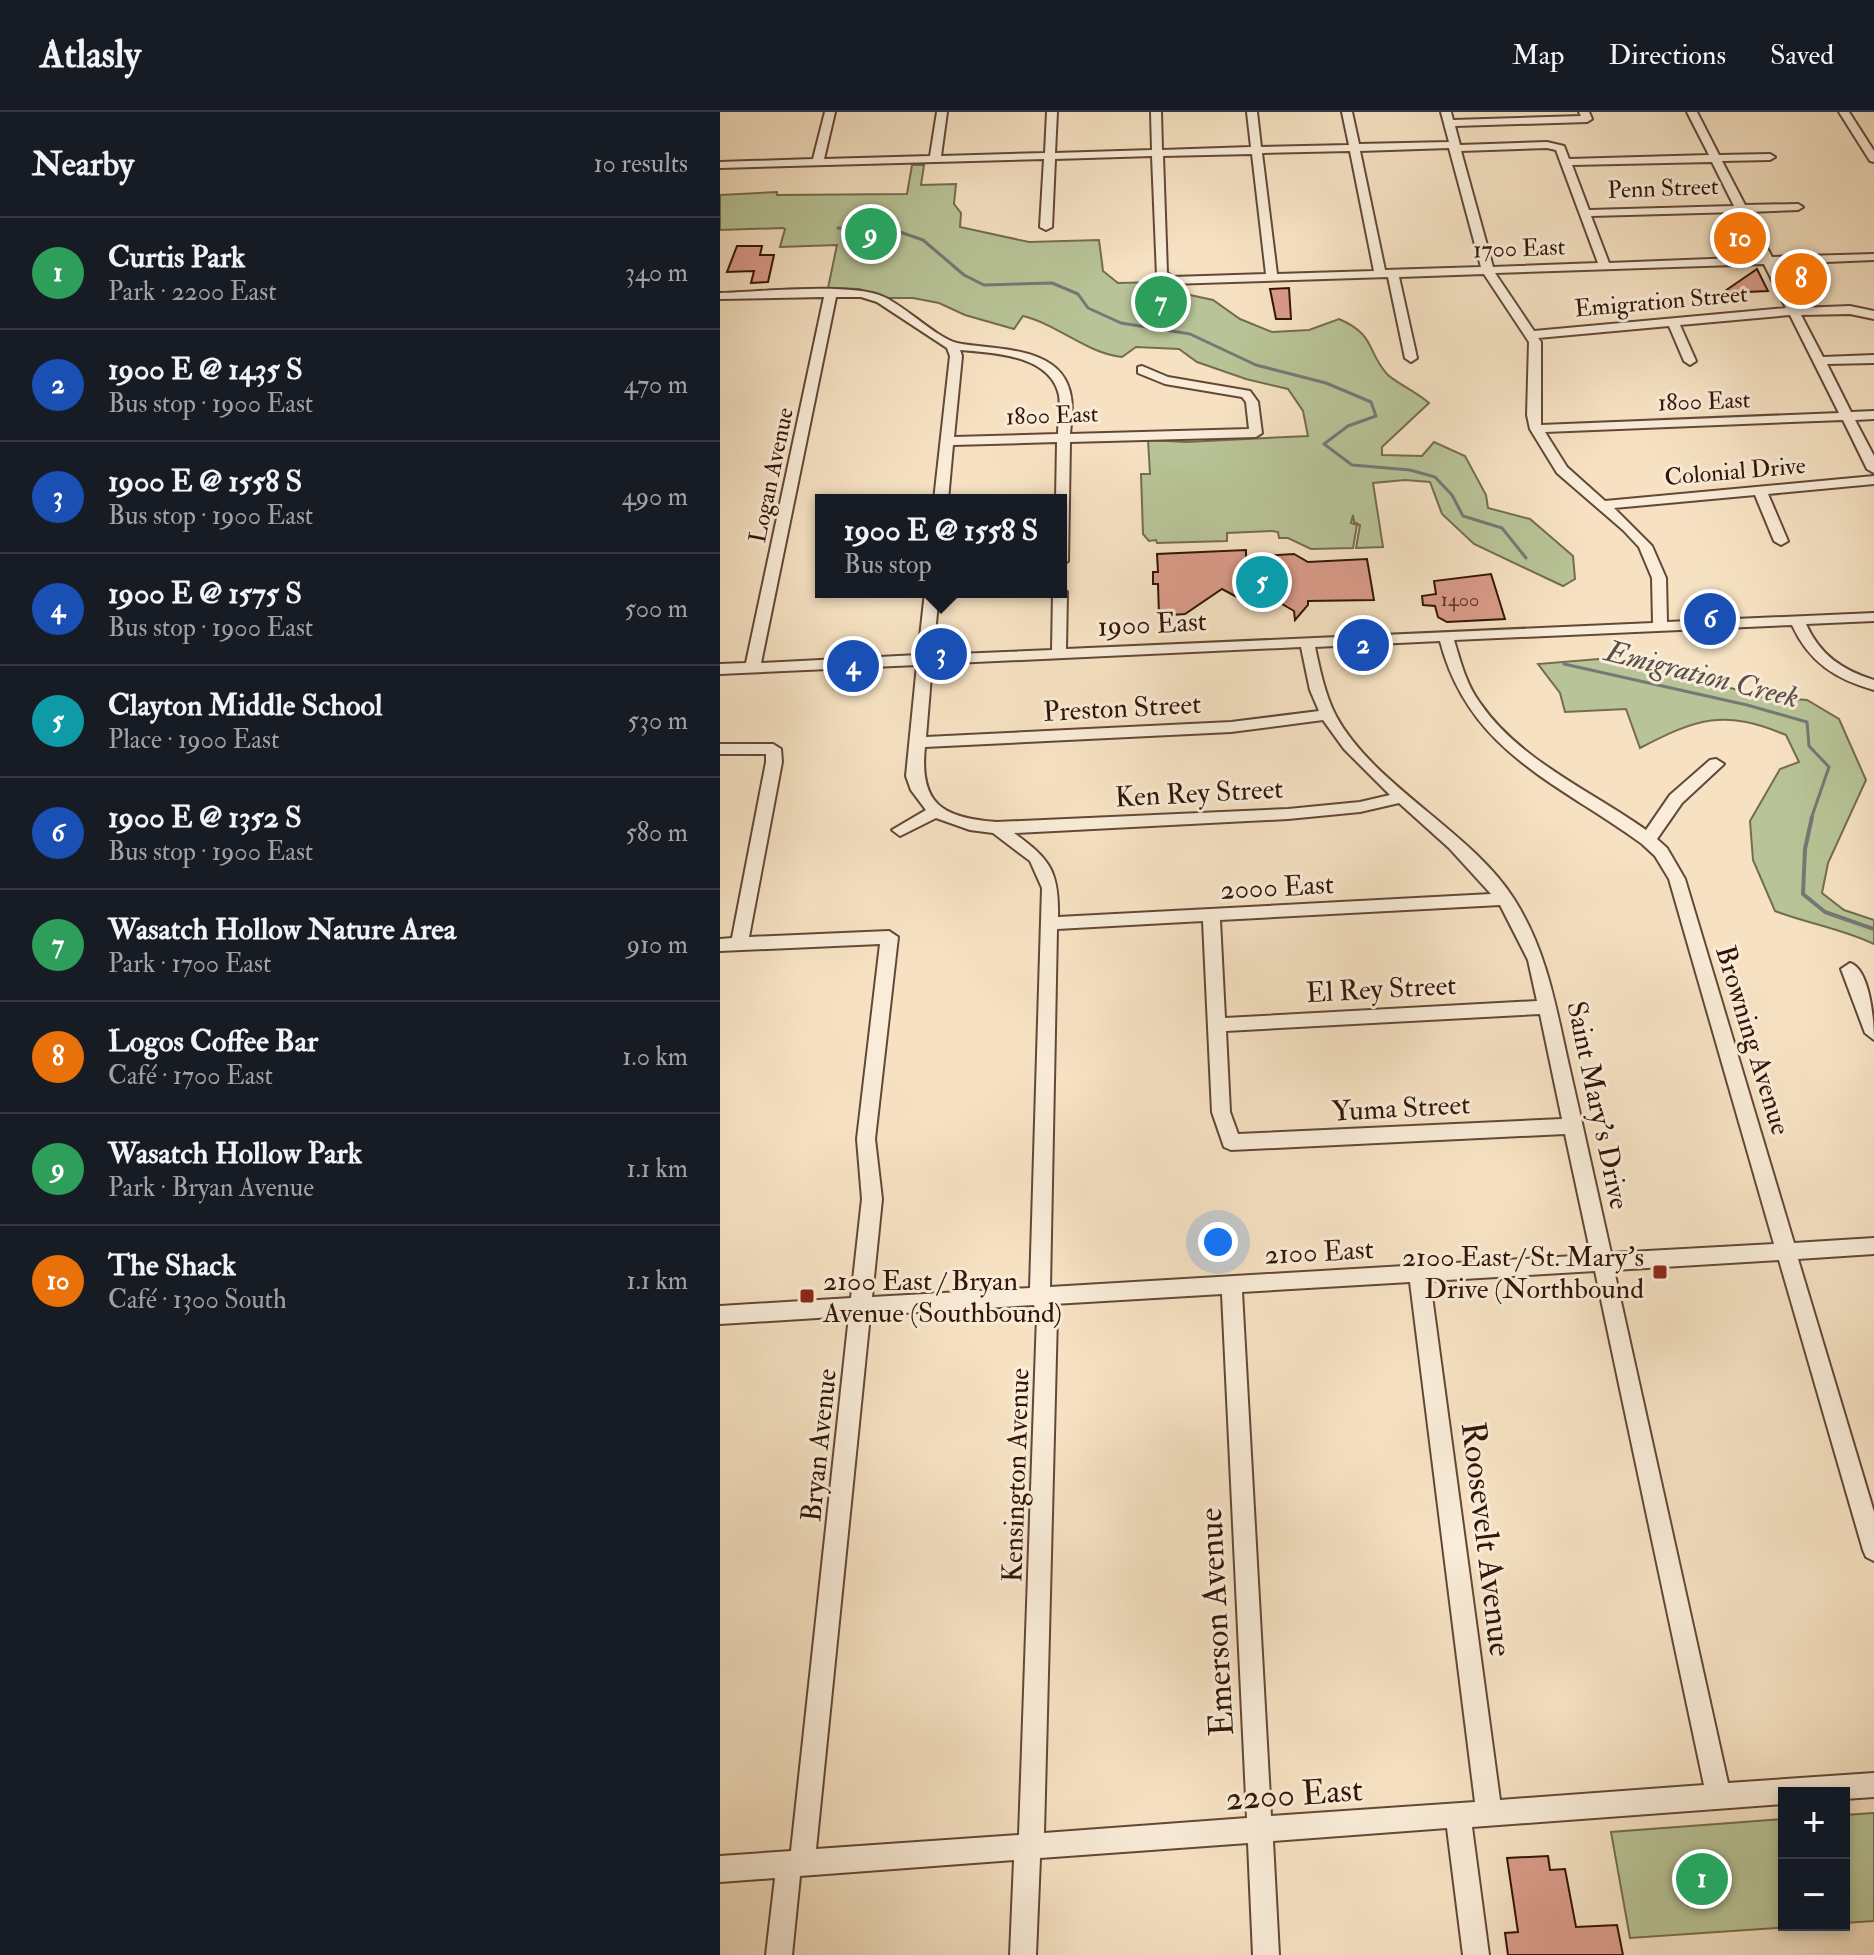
<!DOCTYPE html>
<html lang="en">
<head>
<meta charset="utf-8">
<style>
  body { margin:0; font-family:"IM FELL Double Pica",serif; background:#242831; color:#f1f3f6 }
  .controls { position:absolute; right:24px; bottom:24px; display:grid; overflow:hidden; border-radius:0px; box-shadow:0 4px 12px #0003 }
  .controls button { width:72px; height:72px; display:grid; place-items:center; padding:0; border:0; border-bottom:2px solid #363941; background:#171b24; color:#f1f3f6; font:40px sans-serif }
  .you { position:absolute; left:498px; top:1130px; width:28px; height:28px; margin:-20px; border:6px solid #fff; border-radius:50%; background:#1a73e8; box-shadow:0 0 0 12px #1a73e833 }
  .badge { display:grid; place-items:center; width:52px; height:52px; border-radius:50%; background:#c59692; color:#fff; font-size:26px; font-weight:700 }
  .pin { position:absolute; translate:-50% -50%; border:4px solid #fff; box-shadow:0 2px 8px #0006 }
  .popup { position:absolute; left:95px; top:382px; width:252px; height:104px; box-sizing:border-box; display:grid; place-content:center; border-radius:0px; background:#171b24; filter:drop-shadow(0 2px 6px #0005); font-size:26px; white-space:nowrap; color:#9ea1a6 }
  .popup b { font-size:30px; color:#f1f3f6 }
  .popup::after { content:''; position:absolute; left:50%; top:100%; margin-left:-16px; border:16px solid transparent; border-top-color:#171b24 }
  .list { margin:0; padding:0; list-style:none }
  h2 { display:flex; justify-content:space-between; align-items:center; height:104px; margin:0; padding:0 32px; font-size:34px }
  h2 small { font-size:26px; font-weight:400; color:#9ea1a6 }
  .list li { display:grid; grid-template-columns:52px 1fr auto; gap:24px; align-items:center; box-sizing:border-box; height:112px; padding:0 32px; border-top:2px solid #363941 }
  .list b { display:block; font-size:30px; white-space:nowrap }
  .list p { margin:0; font-size:26px; white-space:nowrap; color:#9ea1a6 }
  .list em { font-size:26px; font-style:normal; color:#9ea1a6 }
  .map { position:relative; flex:none; width:1154px; height:1843px; overflow:hidden }
  header { display:flex; align-items:center; gap:48px; box-sizing:border-box; height:112px; padding:0 40px; background:#171b24; border-bottom:2px solid #363941 }
  header strong { font-size:38px }
  nav { display:flex; gap:44px; margin-inline-start:auto; font-size:28px }
  main { display:flex }
  aside { flex:1; background:#171b24 }
  .map>svg:first-child { display:block }
  .green { fill:#b8c497; stroke:#756c50; stroke-width:2 }
  .lines { fill:none; stroke-linecap:round; stroke-linejoin:round }
  .stream-far1 { stroke:#767876; stroke-width:3 }
  .stream { stroke:#767876; stroke-width:4 }
  .building { fill:#db9c8a; stroke:#321508; stroke-width:2 }
  .minor-casing { stroke:#634837; stroke-width:4 }
  .minor { fill:#f9ecd8; fill-rule:evenodd }
  .poi-dot { fill:#8f2418; stroke:#f9ecd8; stroke-width:3 }
  .labels { text-anchor:middle; stroke-width:6; stroke-linejoin:round; paint-order:stroke }
  .far-number-label { font-size:20px; fill:#5c3728 }
  .far-street-label { font-size:24px; fill:#321508; stroke:#f9ecd8 }
  .street-label { font-size:28px; fill:#321508; stroke:#f9ecd8 }
  .poi-label { font-size:28px; fill:#321508; stroke:#f9ecd8; text-anchor:end }
  .water-label { font-size:30px; font-style:italic; fill:#5a4f48; stroke:#f9ecd8 }
  .near-street-label { font-size:34px; fill:#321508; stroke:#f9ecd8 }
</style>
</head>
<body>
<header>
<strong>Atlasly</strong>
<nav><a>Map</a><a>Directions</a><a>Saved</a></nav>
</header>
<main>
<aside>
<h2>Nearby<small>10 results</small></h2>
<ul class="list">
<li><span class="badge" style="background:#2e9e5b">1</span><div><b>Curtis Park</b><p>Park · 2200 East</p></div><em>340 m</em></li>
<li><span class="badge" style="background:#1a4fb4">2</span><div><b>1900 E @ 1435 S</b><p>Bus stop · 1900 East</p></div><em>470 m</em></li>
<li><span class="badge" style="background:#1a4fb4">3</span><div><b>1900 E @ 1558 S</b><p>Bus stop · 1900 East</p></div><em>490 m</em></li>
<li><span class="badge" style="background:#1a4fb4">4</span><div><b>1900 E @ 1575 S</b><p>Bus stop · 1900 East</p></div><em>500 m</em></li>
<li><span class="badge" style="background:#0f9aa8">5</span><div><b>Clayton Middle School</b><p>Place · 1900 East</p></div><em>530 m</em></li>
<li><span class="badge" style="background:#1a4fb4">6</span><div><b>1900 E @ 1352 S</b><p>Bus stop · 1900 East</p></div><em>580 m</em></li>
<li><span class="badge" style="background:#2e9e5b">7</span><div><b>Wasatch Hollow Nature Area</b><p>Park · 1700 East</p></div><em>910 m</em></li>
<li><span class="badge" style="background:#e8710a">8</span><div><b>Logos Coffee Bar</b><p>Café · 1700 East</p></div><em>1.0 km</em></li>
<li><span class="badge" style="background:#2e9e5b">9</span><div><b>Wasatch Hollow Park</b><p>Park · Bryan Avenue</p></div><em>1.1 km</em></li>
<li><span class="badge" style="background:#e8710a">10</span><div><b>The Shack</b><p>Café · 1300 South</p></div><em>1.1 km</em></li>
</ul>
</aside>
<div class="map">
<svg width="1154" height="1843" viewBox="0 0 1154 1843">
  <rect width="100%" height="100%" fill="#f6e2c3"/>
  <filter id="stains"><feTurbulence type="fractalNoise" baseFrequency=".0025" numOctaves="4"/><feColorMatrix values="0 0 0 0 .2 0 0 0 0 .09 0 0 0 0 .02 0 0 0 .5 -.17"/></filter>
  <radialGradient id="worn" r=".72"><stop offset=".6" stop-color="#630" stop-opacity="0"/><stop offset="1" stop-color="#630" stop-opacity=".3"/></radialGradient>
  <path class="green" d="M 192,53 L 204,53 L 201,73 L 236,72 L 234,92 L 241,101 L 240,115 L 309,130 L 379,128 L 383,159 L 398,171 L 439,170 L 470,183 L 493,188 L 520,207 L 552,220 L 589,218 L 619,207 C 656,223 646,238 667,262 C 673,269 698,281 709,291 L 662,335 L 662,343 L 702,344 L 714,330 L 745,344 L 766,383 L 768,396 L 810,407 L 853,444 L 855,467 L 843,474 L 754,432 L 722,402 L 710,370 L 685,368 L 653,371 L 663,435 L 636,436 L 640,413 L 634,410 L 633,403 L 631,411 L 637,413 L 633,436 L 591,437 L 568,426 L 559,426 L 558,420 L 552,419 L 507,421 L 507,429 L 437,431 L 436,428 L 429,429 L 423,422 L 421,362 L 430,362 L 428,328 L 466,330 L 588,324 L 583,299 L 568,277 L 526,267 L 477,250 L 459,237 L 416,235 L 402,245 C 366,241 339,213 303,204 L 294,217 L 245,203 L 219,191 L 193,186 L 162,186 L 139,177 L 108,176 L 117,133 L 60,135 L 65,117 L 63,116 L 0,118 L 0,83 L 57,80 L 57,83 L 187,82 Z
    M 891,546 L 941,552 L 979,567 L 1042,585 L 1087,588 L 1119,607 L 1146,668 L 1108,751 L 1102,781 L 1124,798 L 1154,808 L 1154,832 C 1120,816 1089,812 1055,799 L 1033,748 L 1030,709 L 1060,657 L 1079,650 L 1066,623 C 1003,597 978,606 920,636 L 906,597 L 845,600 L 840,581 L 818,552 Z
    M 1154,1701 L 1154,1809 L 1124,1811 L 1124,1703 Z
    M 1064,1707 L 1064,1813 L 1101,1813 L 910,1826 L 891,1720 Z"/>
  <g class="lines">
    <path class="stream-far1" d="M 118,116 L 177,119 L 203,128 L 244,163 L 264,173 L 332,171 L 358,182 L 368,196 L 401,211 L 470,222 L 536,253 L 606,271 L 651,290 L 656,304 L 628,314 L 604,332 L 632,353 L 690,358 L 715,365 L 732,383 L 743,404 L 782,416 L 806,446
      M 844,552 L 1027,593 L 1087,610 L 1089,634 L 1109,655 L 1091,707"/>
    <path class="stream" d="M 1092,705 L 1085,737 L 1083,782 L 1105,800 L 1154,817"/>
  </g>
  <path class="building" d="M 17,134 L 42,134 L 40,143 L 54,143 L 48,170 L 31,171 L 34,159 L 7,160 Z
    M 1037,157 L 1048,179 L 1002,181 Z
    M 569,176 L 571,207 L 556,207 L 550,177 Z
    M 526,438 L 526,445 L 574,442 L 588,450 L 647,447 L 654,488 L 588,489 L 588,493 L 575,508 L 574,499 L 545,482 L 530,492 L 502,477 L 465,502 L 439,504 L 438,472 L 433,472 L 433,460 L 438,460 L 437,442 Z
    M 771,462 L 785,507 L 727,510 L 718,505 L 715,494 L 703,493 L 702,484 L 716,482 L 714,469 Z
    M 828,1744 L 830,1758 L 845,1757 L 856,1815 L 897,1813 L 903,1843 L 788,1843 L 785,1821 L 798,1820 L 787,1746 Z"/>
  <g class="lines">
    <defs>
      <path id="minor" d="M 105,0 L 115,0 L 104,47 L 210,44 L 217,0 L 227,0 L 221,44 L 325,41 L 327,0 L 337,0 L 335,41 L 432,38 L 431,0 L 441,0 L 442,38 L 531,35 L 527,0 L 537,0 L 541,35 L 629,33 L 622,0 L 632,0 L 639,32 L 729,30 L 721,0 L 731,0 L 733,8 L 861,4 L 859,0 L 869,0 L 872,7 L 867,10 L 735,14 L 740,33 L 827,30 L 844,34 L 849,47 L 989,43 L 967,0 L 977,0 L 999,43 L 1050,42 L 1055,45 L 1050,48 L 1002,49 L 1025,93 L 1078,92 L 1083,95 L 1078,98 L 1028,100 L 1052,145 L 1154,142 L 1154,148 L 1055,152 L 1078,196 L 1130,194 L 1154,199 L 1154,207 L 1130,202 L 1081,203 L 1103,245 L 1154,243 L 1154,251 L 1107,252 L 1131,300 L 1154,299 L 1154,307 L 1135,308 L 1154,344 L 1154,361 L 1147,357 L 1123,308 L 825,320 L 847,355 L 885,389 L 1154,364 L 1154,372 L 1048,382 L 1068,429 L 1061,433 L 1054,429 L 1035,383 L 894,396 L 932,434 L 946,466 L 947,510 L 1154,501 L 1154,509 L 1086,512 C 1100,543 1122,558 1154,568 L 1154,578 C 1115,567 1089,550 1072,513 L 734,528 C 741,551 746,572 760,591 C 799,648 871,679 926,718 L 950,683 L 990,648 L 996,647 L 1004,652 L 962,691 L 937,727 L 947,736 L 965,767 L 1074,1131 L 1154,1126 L 1154,1142 L 1078,1147 L 1154,1400 L 1154,1449 L 1146,1445 L 1143,1438 L 1059,1148 L 894,1158 L 1008,1671 L 1154,1661 L 1154,1685 L 1124,1687 L 1124,1681 L 1064,1681 L 1064,1692 L 752,1715 L 769,1843 L 743,1843 L 727,1716 L 553,1729 L 559,1843 L 533,1843 L 528,1731 L 320,1746 L 316,1843 L 290,1843 L 294,1748 L 80,1764 L 72,1843 L 46,1843 L 55,1766 L 0,1770 L 0,1744 L 71,1739 L 129,1204 L 0,1212 L 0,1194 L 131,1186 L 142,1087 L 137,1027 L 160,832 L 0,839 L 0,827 L 12,826 L 46,650 L 46,642 L 0,642 L 0,632 L 53,632 L 61,637 L 62,650 L 29,825 L 169,819 L 178,825 L 155,1027 L 162,1087 L 152,1185 L 310,1176 L 322,776 L 310,749 L 273,721 L 250,718 L 216,706 L 180,724 L 172,718 L 206,698 L 191,678 L 186,664 L 197,553 L 0,562 L 0,552 L 26,551 L 104,185 L 0,187 L 0,181 C 40,180 132,170 164,185 C 186,195 217,226 237,231 C 275,239 343,232 351,285 C 353,296 351,310 350,322 L 529,317 L 526,290 L 522,285 L 445,272 L 418,261 L 418,255 L 422,254 L 448,265 L 530,279 L 538,290 L 542,321 L 536,325 L 350,330 L 348,449 L 341,453 L 341,388 L 336,388 L 337,330 L 233,333 L 228,388 L 214,388 L 230,244 L 227,236 L 157,190 L 141,185 L 116,185 L 41,551 L 198,543 L 205,480 L 219,480 L 213,543 L 332,538 L 333,480 L 341,480 L 341,476 L 347,480 L 346,537 L 933,511 L 932,466 L 919,435 L 903,418 L 837,361 L 810,317 L 807,303 L 809,230 L 764,162 L 679,165 L 697,246 L 691,250 L 685,246 L 668,165 L 450,172 L 437,164 L 432,44 L 335,47 L 332,115 L 326,118 L 320,115 L 324,47 L 0,56 L 0,50 L 93,47 ZM 729,36 L 761,155 L 665,158 L 640,39 ZM 827,36 L 836,38 L 878,151 L 773,155 L 741,39 ZM 630,39 L 654,159 L 557,162 L 542,41 ZM 532,42 L 546,162 L 453,165 L 447,161 L 443,44 ZM 992,50 L 1014,94 L 869,98 L 852,53 ZM 1018,100 L 1041,145 L 889,151 L 871,104 ZM 1044,152 L 1066,196 L 814,219 L 775,161 ZM 1070,203 L 1119,301 L 821,313 L 821,230 L 818,226 L 949,214 L 964,249 L 970,253 L 976,249 L 960,213 ZM 240,238 C 272,241 330,242 339,283 C 341,295 338,310 338,322 L 234,325 L 242,244 ZM 720,529 C 749,640 837,670 922,732 L 935,744 L 949,767 L 1054,1132 L 891,1141 C 877,1079 864,1019 850,958 C 836,897 828,841 794,787 C 751,719 654,674 616,604 C 605,583 600,558 595,535 ZM 581,535 L 590,578 L 599,599 L 511,610 L 206,625 L 212,552 ZM 603,608 L 624,637 L 670,683 L 640,690 L 568,697 L 277,710 C 222,706 199,692 205,635 L 511,620 ZM 679,691 L 729,736 L 771,782 L 338,805 C 339,759 330,747 294,721 L 568,707 L 640,700 ZM 780,793 L 808,848 L 817,889 L 505,906 L 500,808 ZM 483,809 L 492,1000 L 504,1035 L 511,1038 L 845,1022 L 871,1143 L 330,1175 L 337,817 ZM 820,902 L 842,1007 L 518,1022 L 510,1000 L 506,919 ZM 875,1159 L 984,1673 L 780,1688 L 710,1169 ZM 690,1170 L 755,1690 L 551,1704 L 522,1180 ZM 502,1182 L 527,1706 L 324,1721 L 337,1204 L 334,1192 ZM 314,1193 L 317,1204 L 299,1723 L 96,1737 L 150,1203 Z
        M 1119,0 L 1129,0 L 1154,39 L 1154,50 L 1150,49 Z
        M 1130,851 C 1150,857 1154,909 1154,928 L 1145,921 L 1121,857 Z"/>
    </defs>
    <use href="#minor" class="minor-casing"/>
    <use href="#minor" class="minor"/>
  </g>
  <g class="poi-dot">
    <rect x="932" y="1152" width="16" height="16" rx="4"/>
    <rect x="79" y="1176" width="16" height="16" rx="4"/>
  </g>
  <g class="labels">
    <g class="far-number-label">
      <text x="740" y="494">1400</text>
    </g>
    <g class="far-street-label">
      <text transform="translate(943 76) rotate(-2)" y="8">Penn Street</text>
      <text transform="translate(799 136) rotate(-2)" y="8">1700 East</text>
      <text transform="translate(941 189) rotate(-5)" y="8">Emigration Street</text>
      <text transform="translate(984 289) rotate(-2)" y="8">1800 East</text>
      <text transform="translate(332 303) rotate(-2)" y="8">1800 East</text>
      <text transform="translate(1015 359) rotate(-5)" y="8">Colonial Drive</text>
      <text transform="translate(51 363) rotate(-78)" y="8">Logan Avenue</text>
    </g>
    <g class="street-label">
      <text transform="translate(432 511) rotate(-3)" y="10">1900 East</text>
      <text transform="translate(402 595) rotate(-3)" y="10">Preston Street</text>
      <text transform="translate(479 680) rotate(-3)" y="10">Ken Rey Street</text>
      <text transform="translate(557 774) rotate(-3)" y="10">2000 East</text>
      <text transform="translate(661 876) rotate(-3)" y="10">El Rey Street</text>
      <text transform="translate(1034 928) rotate(73)" y="10">Browning Avenue</text>
      <text transform="translate(879 993) rotate(78)" y="10">Saint Mary's Drive</text>
      <text transform="translate(681 995) rotate(-3)" y="10">Yuma Street</text>
      <text transform="translate(599 1139) rotate(-3)" y="10">2100 East</text>
      <text transform="translate(98 1333) rotate(-84)" y="10">Bryan Avenue</text>
      <text transform="translate(295 1363) rotate(-88)" y="10">Kensington Avenue</text>
    </g>
    <g class="poi-label">
      <text x="924" y="1154">2100 East / St. Mary's<tspan x="924" dy="32">Drive (Northbound</tspan></text>
      <text x="103" y="1178" text-anchor="start">2100 East / Bryan<tspan x="103" dy="32">Avenue (Southbound)</tspan></text>
    </g>
    <g class="water-label">
      <text transform="translate(982 562) rotate(14)" y="10">Emigration Creek</text>
    </g>
    <g class="near-street-label">
      <text transform="translate(768 1427) rotate(83)" y="12">Roosevelt Avenue</text>
      <text transform="translate(495 1510) rotate(-93)" y="12">Emerson Avenue</text>
      <text transform="translate(574 1681) rotate(-4)" y="12">2200 East</text>
    </g>
  </g>
  <rect width="100%" height="100%" filter="url(#stains)"/>
  <rect width="100%" height="100%" fill="url(#worn)"/>
</svg>
<div class="controls">
<button>+</button>
<button>−</button>
</div>
<div class="you"></div>
<div class="pin badge" style="left:982px;top:1767px;background:#2e9e5b">1</div>
<div class="pin badge" style="left:643px;top:533px;background:#1a4fb4">2</div>
<div class="pin badge" style="left:221px;top:542px;background:#1a4fb4">3</div>
<div class="popup"><b>1900 E @ 1558 S</b>Bus stop</div>
<div class="pin badge" style="left:133px;top:554px;background:#1a4fb4">4</div>
<div class="pin badge" style="left:542px;top:470px;background:#0f9aa8">5</div>
<div class="pin badge" style="left:990px;top:507px;background:#1a4fb4">6</div>
<div class="pin badge" style="left:441px;top:190px;background:#2e9e5b">7</div>
<div class="pin badge" style="left:1081px;top:167px;background:#e8710a">8</div>
<div class="pin badge" style="left:151px;top:122px;background:#2e9e5b">9</div>
<div class="pin badge" style="left:1020px;top:126px;background:#e8710a">10</div>
</div>
</main>
</body>
</html>
